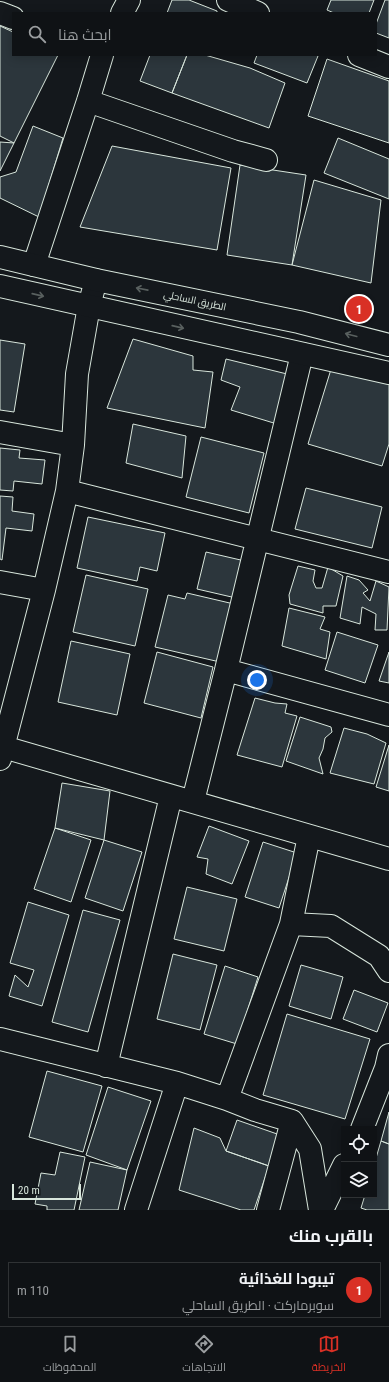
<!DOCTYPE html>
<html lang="ar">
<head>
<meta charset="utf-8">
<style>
  body { margin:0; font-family:"Roboto Condensed",Cairo,sans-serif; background:#181b1e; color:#f1f3f6; direction:rtl }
  .controls { position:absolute; right:12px; bottom:12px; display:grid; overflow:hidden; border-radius:0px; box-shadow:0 2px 10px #0003 }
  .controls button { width:36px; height:36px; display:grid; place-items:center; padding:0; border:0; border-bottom:1px solid #2f3234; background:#0f1215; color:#f1f3f6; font:20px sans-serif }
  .scale { position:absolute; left:12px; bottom:10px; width:69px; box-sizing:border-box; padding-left:4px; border:2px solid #d8e6dc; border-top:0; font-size:11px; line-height:14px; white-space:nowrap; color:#d8e6dc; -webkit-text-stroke:3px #14181c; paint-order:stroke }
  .you { position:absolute; left:257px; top:680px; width:14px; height:14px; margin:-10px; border:3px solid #fff; border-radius:50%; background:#1a73e8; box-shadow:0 0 0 6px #1a73e833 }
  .badge { display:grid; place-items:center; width:26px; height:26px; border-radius:50%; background:#d93025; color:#fff; font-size:13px; font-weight:700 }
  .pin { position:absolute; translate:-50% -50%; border:2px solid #fff; box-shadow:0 1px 4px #0006 }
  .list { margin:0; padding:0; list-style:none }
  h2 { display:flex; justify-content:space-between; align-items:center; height:52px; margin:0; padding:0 16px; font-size:17px }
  h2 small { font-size:13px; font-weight:400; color:#9b9ea0 }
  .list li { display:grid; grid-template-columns:26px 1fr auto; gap:12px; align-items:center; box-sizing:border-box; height:56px; margin:0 8px 8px; padding:0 8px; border:1px solid #2f3234; border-radius:0px }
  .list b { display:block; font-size:15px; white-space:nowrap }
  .list p { margin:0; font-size:13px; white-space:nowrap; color:#9b9ea0 }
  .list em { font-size:13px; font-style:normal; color:#9b9ea0 }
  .icon { flex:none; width:22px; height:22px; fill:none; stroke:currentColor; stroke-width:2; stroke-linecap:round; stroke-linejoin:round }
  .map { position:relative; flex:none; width:389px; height:1210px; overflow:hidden; direction:ltr }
  .search { position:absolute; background:#0f1215; box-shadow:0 2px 10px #0003; left:12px; right:12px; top:12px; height:44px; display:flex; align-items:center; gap:10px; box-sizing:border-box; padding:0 14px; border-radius:0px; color:#9b9ea0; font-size:15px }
  .sheet { height:116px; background:#0f1215 }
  nav { display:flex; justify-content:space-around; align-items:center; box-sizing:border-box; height:56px; border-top:1px solid #2f3234; background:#0f1215; font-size:11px; color:#9b9ea0 }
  nav a { display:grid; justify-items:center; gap:2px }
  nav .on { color:#d93025 }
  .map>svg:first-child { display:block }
  .building { fill:#2c363c; stroke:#d8e6dc }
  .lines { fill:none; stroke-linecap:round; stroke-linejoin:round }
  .minor-casing { stroke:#d8e6dc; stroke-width:24 }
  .highway-casing { stroke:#d8e6dc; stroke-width:24 }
  .minor { stroke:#14181c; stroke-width:22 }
  .highway { stroke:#14181c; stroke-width:22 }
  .oneway { stroke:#59605f }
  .labels { text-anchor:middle; stroke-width:3; stroke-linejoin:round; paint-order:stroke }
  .street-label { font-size:10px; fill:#d8e6dc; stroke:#14181c }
</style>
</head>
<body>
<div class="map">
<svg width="389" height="1210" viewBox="0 0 389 1210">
  <rect width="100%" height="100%" fill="#14181c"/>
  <path class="building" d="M 172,0 L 189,0 L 217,11 L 217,13 L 167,13 Z
    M 331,0 L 374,0 L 369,13 L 334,13 L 327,10 Z
    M 385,0 L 389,0 L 389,38 L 376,33 L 376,24 Z
    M 0,26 L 13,32 L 13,55 L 58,55 L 14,143 L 0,136 Z
    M 150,55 L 187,55 L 172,93 L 140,81 Z
    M 187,55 L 205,55 L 250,68 L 285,83 L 269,128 L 172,93 Z
    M 257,55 L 316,55 L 318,56 L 307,83 L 254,63 Z
    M 327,59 L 389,81 L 389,143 L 308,116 Z
    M 33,126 L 63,138 L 39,217 L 0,198 L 0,177 L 16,172 Z
    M 338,138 L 389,159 L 389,199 L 324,173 Z
    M 0,142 L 14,143 L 0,171 Z
    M 112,146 L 231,168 L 217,250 L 80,227 Z
    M 240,165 L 306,175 L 292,265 L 227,255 Z
    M 314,180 L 381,200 L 371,283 L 292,265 Z
    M 133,339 L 193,356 L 193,370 L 213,372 L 205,428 L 107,408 Z
    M 0,340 L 25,344 L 14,412 L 0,410 Z
    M 226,359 L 287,374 L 277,424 L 231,410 L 240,387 L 221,380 Z
    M 332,366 L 389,383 L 389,444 L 382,466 L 308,444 Z
    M 133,424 L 186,436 L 182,478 L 126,463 Z
    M 201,437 L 264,453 L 249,513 L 186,497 Z
    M 0,448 L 20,450 L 19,458 L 45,460 L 42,484 L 14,481 L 13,491 L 0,490 Z
    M 306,488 L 382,507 L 372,548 L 295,529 Z
    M 0,496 L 13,497 L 12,511 L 34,514 L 32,531 L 6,528 L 2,560 L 0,559 Z
    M 88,517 L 165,533 L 157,571 L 140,567 L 137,581 L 77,568 Z
    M 206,552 L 245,561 L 236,598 L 197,589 Z
    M 298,566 L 315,570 L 313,581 L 316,588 L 322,588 L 328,567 L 343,576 L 336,606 L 323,606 L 323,613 L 290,604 L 289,595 Z
    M 86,575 L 148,589 L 135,646 L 73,632 Z
    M 347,576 L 359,580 L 368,590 L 363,593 L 370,601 L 376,581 L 389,587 L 387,630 L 375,630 L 376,614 L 362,607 L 360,624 L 340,618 Z
    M 187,593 L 234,604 L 220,662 L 155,647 L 168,595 L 185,599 Z
    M 289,608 L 325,617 L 320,629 L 330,632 L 326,659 L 282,646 Z
    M 337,632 L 378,645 L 365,683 L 325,670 Z
    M 71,641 L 130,654 L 117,715 L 58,702 Z
    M 157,652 L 213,667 L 201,718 L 144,703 Z
    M 389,652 L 389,683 L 379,681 Z
    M 255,698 L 275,703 L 287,704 L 285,713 L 297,716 L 282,767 L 237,755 Z
    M 300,717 L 331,727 L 332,732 L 325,738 L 323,749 L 319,758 L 323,774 L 286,761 Z
    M 344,728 L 367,734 L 386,743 L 374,784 L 330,773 Z
    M 389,745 L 389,791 L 376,787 Z
    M 62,783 L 110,791 L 104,840 L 55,828 Z
    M 209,826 L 249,841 L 232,884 L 206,874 L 208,859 L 197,857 Z
    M 55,828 L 91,840 L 71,902 L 34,889 Z
    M 104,840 L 142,852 L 123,911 L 85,898 Z
    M 263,842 L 297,853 L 279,908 L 245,897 Z
    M 187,887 L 237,899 L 224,951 L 174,939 Z
    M 28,902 L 69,915 L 42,1006 L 9,996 L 15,975 L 28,987 L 34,970 L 10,963 Z
    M 83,910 L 120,920 L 88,1032 L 52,1022 Z
    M 173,954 L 217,965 L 200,1030 L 157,1019 Z
    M 301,965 L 343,977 L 331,1019 L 289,1006 Z
    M 225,966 L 258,977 L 237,1044 L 204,1034 Z
    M 354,990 L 388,1003 L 377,1032 L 343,1019 Z
    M 287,1014 L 370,1039 L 345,1119 L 263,1095 Z
    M 47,1071 L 102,1086 L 83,1152 L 29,1137 Z
    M 108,1087 L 151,1101 L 127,1170 L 86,1155 Z
    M 389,1112 L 389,1144 L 381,1141 Z
    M 237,1120 L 280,1135 L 269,1166 L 226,1151 Z
    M 194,1128 L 220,1138 L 226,1151 L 269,1166 L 254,1210 L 241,1210 L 179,1190 Z
    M 381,1141 L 389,1144 L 389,1210 L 367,1210 L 361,1208 L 365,1195 L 374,1195 L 374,1165 Z
    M 60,1152 L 85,1157 L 74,1210 L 47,1210 L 47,1206 L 35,1204 L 41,1173 L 55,1175 Z
    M 90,1162 L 127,1170 L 118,1210 L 79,1210 Z"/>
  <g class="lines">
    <defs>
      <path id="minor" d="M 228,0 L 258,13
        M 0,13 L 13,18
        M 122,13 L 129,0
        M 359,55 L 389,67
        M 88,101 L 233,151 L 266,160
        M 34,265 L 88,101 L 102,55
        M 0,432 L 73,445
        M 67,491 L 389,572
        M 0,582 L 44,590
        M 226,670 L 389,715
        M 0,746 L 389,859
        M 0,759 L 44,590 L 67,491 L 73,445 L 77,374 L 89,306 L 96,280
        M 193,801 L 226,670 L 302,354
        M 291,924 L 331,926 L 379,956 L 389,971
        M 0,1039 L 177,1083 L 227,1099 L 255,1110 L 292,1121 L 310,1149 L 320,1210
        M 106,1066 L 171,796
        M 227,1099 L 291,924 L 309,836
        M 362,1129 L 386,1068 L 389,1055
        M 136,1210 L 177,1083
        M 268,1210 L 292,1121
        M 322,1210 L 344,1165"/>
      <path id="highway" d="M 0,257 L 96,280 L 299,322 L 389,345
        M 0,286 L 389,373"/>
    </defs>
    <use href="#minor" class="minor-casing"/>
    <use href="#highway" class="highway-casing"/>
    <use href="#minor" class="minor"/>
    <use href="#highway" class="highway"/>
  </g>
  <defs><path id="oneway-shaft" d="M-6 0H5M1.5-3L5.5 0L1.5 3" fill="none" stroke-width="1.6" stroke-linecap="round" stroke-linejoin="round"/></defs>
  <g class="oneway">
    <use href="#oneway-shaft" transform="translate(142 289) rotate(-169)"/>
    <use href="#oneway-shaft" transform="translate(38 295) rotate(13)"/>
    <use href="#oneway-shaft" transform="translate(178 327) rotate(13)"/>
    <use href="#oneway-shaft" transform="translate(351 335) rotate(-165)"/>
  </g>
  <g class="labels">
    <g class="street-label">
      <text transform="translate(195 300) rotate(12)" y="4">الطريق الساحلي</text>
    </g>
  </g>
</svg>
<div class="controls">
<button><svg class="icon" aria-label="locate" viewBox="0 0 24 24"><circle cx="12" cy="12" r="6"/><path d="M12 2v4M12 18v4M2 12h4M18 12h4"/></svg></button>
<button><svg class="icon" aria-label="layers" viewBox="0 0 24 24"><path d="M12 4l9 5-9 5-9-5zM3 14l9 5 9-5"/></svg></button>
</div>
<div class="scale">20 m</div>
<div class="you"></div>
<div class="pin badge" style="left:359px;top:309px">1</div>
<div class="search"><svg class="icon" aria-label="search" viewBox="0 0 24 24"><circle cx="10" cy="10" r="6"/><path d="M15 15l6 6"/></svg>ابحث هنا</div>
</div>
<section class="sheet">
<h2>بالقرب منك<small></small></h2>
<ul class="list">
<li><span class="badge">1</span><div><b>تيبودا للغذائية</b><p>سوبرماركت · الطريق الساحلي</p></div><em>110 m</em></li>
</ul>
</section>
<nav>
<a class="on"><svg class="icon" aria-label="map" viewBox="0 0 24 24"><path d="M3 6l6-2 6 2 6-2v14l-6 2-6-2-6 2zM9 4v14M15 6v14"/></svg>الخريطة</a>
<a><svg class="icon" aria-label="directions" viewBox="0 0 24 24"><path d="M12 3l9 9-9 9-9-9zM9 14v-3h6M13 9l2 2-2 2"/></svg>الاتجاهات</a>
<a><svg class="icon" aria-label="saved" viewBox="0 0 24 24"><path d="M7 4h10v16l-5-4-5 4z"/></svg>المحفوظات</a>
</nav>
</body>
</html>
